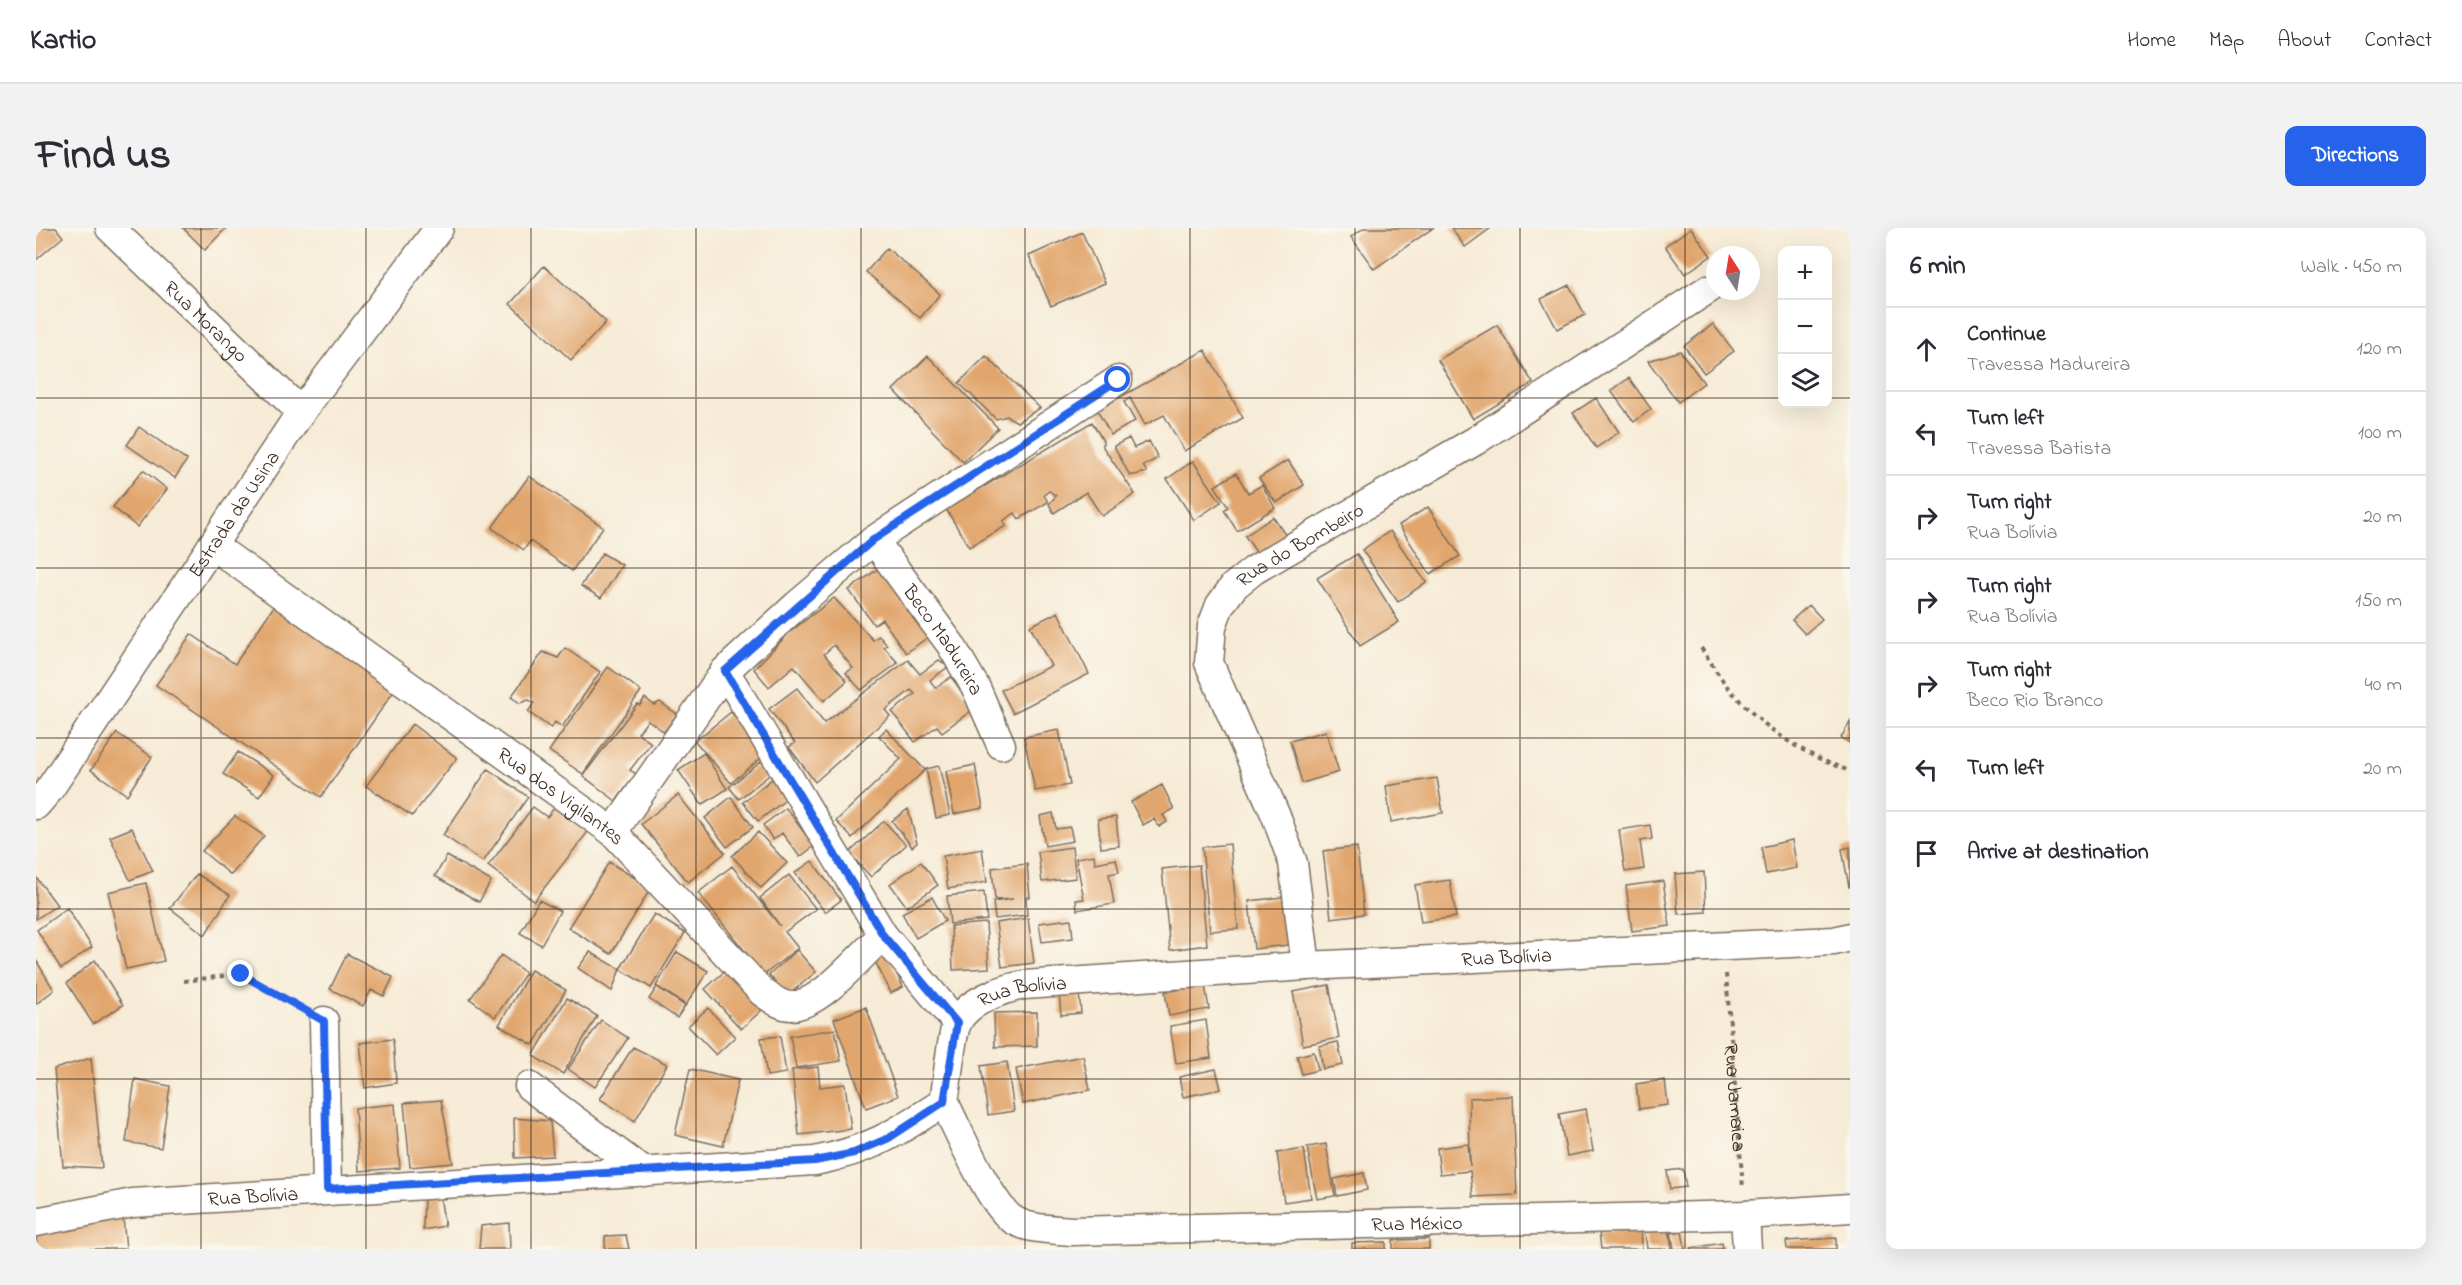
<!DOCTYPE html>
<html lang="en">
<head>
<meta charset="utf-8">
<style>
  body { margin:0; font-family:"Indie Flower",sans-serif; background:#f2f2f3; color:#2b2b33 }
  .controls { position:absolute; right:18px; top:18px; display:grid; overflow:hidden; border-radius:12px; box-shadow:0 6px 24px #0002 }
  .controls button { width:54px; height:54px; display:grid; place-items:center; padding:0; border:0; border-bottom:2px solid #e1e1e2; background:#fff; color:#2b2b33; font:30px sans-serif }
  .compass { position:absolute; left:1670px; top:18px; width:54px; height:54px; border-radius:50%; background:#fff; box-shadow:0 6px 24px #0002; rotate:348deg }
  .stop { position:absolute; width:18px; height:18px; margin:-14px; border:4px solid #2563eb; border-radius:50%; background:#fff }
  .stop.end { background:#2563eb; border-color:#fff; box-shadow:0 2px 6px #0008 }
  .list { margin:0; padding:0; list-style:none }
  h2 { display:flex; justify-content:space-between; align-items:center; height:78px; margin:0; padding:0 24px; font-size:26px }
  h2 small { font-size:20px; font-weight:400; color:#7c7c81 }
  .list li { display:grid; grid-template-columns:39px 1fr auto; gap:18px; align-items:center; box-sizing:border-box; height:84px; padding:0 24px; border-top:2px solid #e1e1e2 }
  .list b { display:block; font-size:22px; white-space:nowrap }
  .list p { margin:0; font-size:20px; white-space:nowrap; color:#7c7c81 }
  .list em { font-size:20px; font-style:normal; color:#7c7c81 }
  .icon { flex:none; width:33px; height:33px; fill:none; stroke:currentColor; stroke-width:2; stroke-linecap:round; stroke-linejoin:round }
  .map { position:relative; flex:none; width:1814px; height:1021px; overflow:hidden; border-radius:12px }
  header { display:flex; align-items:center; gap:36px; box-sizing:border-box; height:84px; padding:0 30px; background:#fff; border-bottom:2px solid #e1e1e2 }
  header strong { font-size:28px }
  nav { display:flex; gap:33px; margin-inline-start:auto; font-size:21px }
  .intro { display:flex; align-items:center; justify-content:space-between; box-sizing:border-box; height:144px; padding:0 36px }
  h1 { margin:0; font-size:42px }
  .button { padding:15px 27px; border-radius:12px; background:#2563eb; color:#fff; font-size:21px; font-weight:700 }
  main { display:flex; gap:36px; padding:0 36px }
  aside { flex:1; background:#fff; border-radius:12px; box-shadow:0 6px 24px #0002 }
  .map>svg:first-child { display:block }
  .building { fill:#e1a66d }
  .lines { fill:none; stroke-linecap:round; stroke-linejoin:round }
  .street-casing { stroke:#7c6e5e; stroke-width:31 }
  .path { stroke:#7c6e5e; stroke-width:4; stroke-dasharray:4.5 4.5; stroke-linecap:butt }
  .street { stroke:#fff; stroke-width:28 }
  .route { stroke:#2563eb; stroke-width:8 }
  .grid { fill:none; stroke:#3b2a1e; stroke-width:1.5; stroke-opacity:0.55 }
  .labels { text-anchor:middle; stroke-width:4.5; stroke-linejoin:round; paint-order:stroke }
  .street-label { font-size:20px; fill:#3b2a1e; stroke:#fbf7ec }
</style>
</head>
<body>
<header>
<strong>Kartio</strong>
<nav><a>Home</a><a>Map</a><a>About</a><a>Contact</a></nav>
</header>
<div class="intro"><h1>Find us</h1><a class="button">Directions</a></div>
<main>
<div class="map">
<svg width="1814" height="1021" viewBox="0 0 1814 1021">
  <rect width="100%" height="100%" fill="#fbf7ec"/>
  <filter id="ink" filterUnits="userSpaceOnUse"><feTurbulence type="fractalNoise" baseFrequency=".0167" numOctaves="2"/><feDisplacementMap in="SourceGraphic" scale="12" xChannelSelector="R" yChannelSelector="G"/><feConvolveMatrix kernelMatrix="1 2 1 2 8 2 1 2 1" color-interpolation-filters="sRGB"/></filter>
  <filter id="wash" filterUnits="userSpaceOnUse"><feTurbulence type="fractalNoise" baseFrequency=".008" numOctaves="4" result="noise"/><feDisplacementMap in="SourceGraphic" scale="24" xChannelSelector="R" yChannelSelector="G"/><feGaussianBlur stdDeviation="1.35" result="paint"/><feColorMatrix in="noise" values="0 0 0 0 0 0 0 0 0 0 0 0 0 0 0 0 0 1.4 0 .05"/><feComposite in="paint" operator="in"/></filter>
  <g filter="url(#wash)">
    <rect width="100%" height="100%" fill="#f6ebd6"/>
    <g id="blocks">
      <path class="building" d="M 0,0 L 20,0 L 27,9 L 0,32 Z
        M 147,0 L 190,0 L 169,22 Z
        M 1328,0 L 1397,0 L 1338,41 L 1315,9 Z
        M 1415,0 L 1455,0 L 1429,19 Z
        M 1655,0 L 1675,28 L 1649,46 L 1629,18 Z
        M 1046,4 L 1069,55 L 1015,78 L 993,28 Z
        M 851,20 L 904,66 L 884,90 L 830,44 Z
        M 508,38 L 570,94 L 535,132 L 474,76 Z
        M 1533,57 L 1549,87 L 1521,101 L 1505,71 Z
        M 1677,96 L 1698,123 L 1668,145 L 1648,118 Z
        M 1461,97 L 1497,155 L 1437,191 L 1402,132 Z
        M 1169,122 L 1207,190 L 1148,223 L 1128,187 L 1109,197 L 1094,170 L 1088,174 L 1099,193 L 1075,207 L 1061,182 Z
        M 1644,123 L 1668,155 L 1642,174 L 1612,133 Z
        M 892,128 L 962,200 L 927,234 L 857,162 Z
        M 950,128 L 1004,180 L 981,194 L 971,188 L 960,191 L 923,155 Z
        M 1593,150 L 1615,181 L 1598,194 L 1575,163 Z
        M 1560,170 L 1583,204 L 1560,220 L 1537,185 Z
        M 1056,194 L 1067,213 L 1067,219 L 1099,266 L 1066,288 L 1050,264 L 1018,285 L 1013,276 L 1020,268 L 1013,263 L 1008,267 L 1012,274 L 983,291 L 979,285 L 967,293 L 970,298 L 933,319 L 910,281 Z
        M 103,199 L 151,232 L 139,250 L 91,217 Z
        M 1093,210 L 1098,220 L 1113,213 L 1122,230 L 1107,238 L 1111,244 L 1094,248 L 1078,218 Z
        M 1252,232 L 1268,257 L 1240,275 L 1223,250 Z
        M 1157,233 L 1185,274 L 1158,292 L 1131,251 Z
        M 107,242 L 131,261 L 101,299 L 77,279 Z
        M 1200,245 L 1212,265 L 1226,257 L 1239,280 L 1201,303 L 1188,282 L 1192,279 L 1179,258 Z
        M 493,248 L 567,299 L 536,343 L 494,313 L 488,322 L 456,300 Z
        M 1392,279 L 1424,328 L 1394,346 L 1363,297 Z
        M 1237,289 L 1250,308 L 1222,327 L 1209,308 Z
        M 1354,303 L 1390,354 L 1362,374 L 1326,322 Z
        M 566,325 L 586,337 L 565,370 L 545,358 Z
        M 1321,326 L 1363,394 L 1324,418 L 1281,350 Z
        M 846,338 L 896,406 L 870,425 L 846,391 L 838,397 L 813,362 Z
        M 798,370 L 837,412 L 843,408 L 851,417 L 848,419 L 862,435 L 825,462 L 810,445 L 817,440 L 798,417 L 788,426 L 811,453 L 788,473 L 758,438 L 733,459 L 718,441 L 754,404 Z
        M 240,375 L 362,457 L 285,569 L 120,457 L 155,406 L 199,436 Z
        M 1773,377 L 1786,391 L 1769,406 L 1756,392 Z
        M 1022,384 L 1053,446 L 977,485 L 965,462 L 1015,438 L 994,398 Z
        M 529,420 L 564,444 L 526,499 L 519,494 L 515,500 L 492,484 L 498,475 L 493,472 L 484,475 L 475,469 L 507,424 L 522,430 Z
        M 872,432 L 884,446 L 903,432 L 912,439 L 894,452 L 899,460 L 915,449 L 939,480 L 906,504 L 901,498 L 879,514 L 856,484 L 879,466 L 875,462 L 849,482 L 854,488 L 779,554 L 753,519 L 759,515 L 733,481 L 761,460 L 788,495 Z
        M 572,439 L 605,463 L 547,546 L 513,523 Z
        M 609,470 L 618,477 L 624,474 L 641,486 L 628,504 L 612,492 L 602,505 L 615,515 L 594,542 L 600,546 L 580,573 L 547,548 L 601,476 L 604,477 Z
        M 695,484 L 730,526 L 695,555 L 659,513 Z
        M 1814,494 L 1814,515 L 1805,510 Z
        M 376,496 L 421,530 L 376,588 L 330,558 Z
        M 850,501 L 889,542 L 816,610 L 800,593 L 865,531 L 843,508 Z
        M 1023,502 L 1034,557 L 999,563 L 988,509 Z
        M 1290,503 L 1303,544 L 1266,555 L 1254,513 Z
        M 81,505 L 116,529 L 91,567 L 55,542 Z
        M 202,524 L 238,547 L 223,569 L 187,546 Z
        M 668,525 L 691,561 L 666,577 L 642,542 Z
        M 726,533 L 736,545 L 703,571 L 693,559 Z
        M 939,537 L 947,580 L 918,586 L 910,543 Z
        M 903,538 L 914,587 L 900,590 L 890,541 Z
        M 452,541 L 492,569 L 447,634 L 407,607 Z
        M 1401,550 L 1407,585 L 1355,594 L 1350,558 Z
        M 736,551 L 752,570 L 722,593 L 707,574 Z
        M 1126,557 L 1138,581 L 1127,587 L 1131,594 L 1123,599 L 1118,591 L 1107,597 L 1095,574 Z
        M 642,567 L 689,625 L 652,654 L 605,596 Z
        M 695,569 L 717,599 L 691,619 L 669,590 Z
        M 522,575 L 555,600 L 498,673 L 452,638 L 497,579 L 511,589 Z
        M 750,580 L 778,618 L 764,629 L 746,605 L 737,612 L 727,597 Z
        M 872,581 L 881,615 L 876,619 L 856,593 Z
        M 1017,585 L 1020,601 L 1034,599 L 1037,613 L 1009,618 L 1004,588 Z
        M 199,588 L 228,608 L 195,647 L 166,623 Z
        M 1080,589 L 1083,618 L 1065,620 L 1062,591 Z
        M 848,593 L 870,617 L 835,649 L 813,625 Z
        M 1614,597 L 1616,611 L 1604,613 L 1608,641 L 1589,644 L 1583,602 Z
        M 96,600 L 117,643 L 94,652 L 74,609 Z
        M 722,604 L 751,635 L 725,660 L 696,628 Z
        M 1756,612 L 1761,640 L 1730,646 L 1725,619 Z
        M 1194,616 L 1202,701 L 1174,703 L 1166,619 Z
        M 1036,619 L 1040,650 L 1006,654 L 1002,624 Z
        M 1321,619 L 1328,686 L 1295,690 L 1287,623 Z
        M 1814,619 L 1814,659 L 1813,659 L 1806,621 Z
        M 946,621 L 951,654 L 912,661 L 907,628 Z
        M 1058,627 L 1059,635 L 1080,631 L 1083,644 L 1073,646 L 1078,676 L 1041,682 L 1040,672 L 1048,671 L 1040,630 Z
        M 411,628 L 455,653 L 443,674 L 399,648 Z
        M 776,633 L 805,672 L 789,684 L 759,645 Z
        M 573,634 L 615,660 L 575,726 L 532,700 Z
        M 885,634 L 902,657 L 871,679 L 854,656 Z
        M 991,636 L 994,669 L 990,669 L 991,687 L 959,691 L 957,674 L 977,671 L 959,672 L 956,640 Z
        M 1163,637 L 1171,717 L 1134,722 L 1126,641 Z
        M 696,638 L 744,698 L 724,670 L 753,647 L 780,681 L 749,704 L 762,720 L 728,747 L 662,665 Z
        M 1668,644 L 1670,684 L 1642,686 L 1639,646 Z
        M 161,646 L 194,667 L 169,707 L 134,680 Z
        M 0,649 L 21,677 L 0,691 Z
        M 1414,652 L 1420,689 L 1385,694 L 1379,657 Z
        M 1627,653 L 1634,698 L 1596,703 L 1590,658 Z
        M 110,655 L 128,733 L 90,741 L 72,664 Z
        M 948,664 L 951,692 L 914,696 L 911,668 Z
        M 1255,668 L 1260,716 L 1218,721 L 1213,673 Z
        M 896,669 L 909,693 L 880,710 L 866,685 Z
        M 503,672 L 524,683 L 505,717 L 484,705 Z
        M 31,680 L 56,719 L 25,741 L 1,702 Z
        M 618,686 L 649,705 L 615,760 L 584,741 Z
        M 992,690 L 998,735 L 966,739 L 960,695 Z
        M 1035,691 L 1037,710 L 1006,714 L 1003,695 Z
        M 950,695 L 953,740 L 917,742 L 915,698 Z
        M 761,722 L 780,744 L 751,768 L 733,747 Z
        M 850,723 L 867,759 L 855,765 L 837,729 Z
        M 554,724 L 584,741 L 576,763 L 542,740 Z
        M 641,724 L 672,743 L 650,777 L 620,758 Z
        M 311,726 L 357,749 L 348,768 L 335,762 L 327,778 L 294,761 Z
        M 465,727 L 490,745 L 459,789 L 434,771 Z
        M 0,732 L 18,762 L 0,776 Z
        M 59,732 L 87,777 L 57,796 L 31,755 Z
        M 495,742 L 530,762 L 497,817 L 463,797 Z
        M 690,742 L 726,782 L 705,801 L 669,761 Z
        M 1169,757 L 1173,781 L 1133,788 L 1129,764 Z
        M 1293,757 L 1303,810 L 1267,817 L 1257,764 Z
        M 621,759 L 649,778 L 641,790 L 613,771 Z
        M 1043,764 L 1045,785 L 1025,787 L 1023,766 Z
        M 531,770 L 561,788 L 527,846 L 497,828 Z
        M 830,779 L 862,868 L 830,880 L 798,791 Z
        M 672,780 L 699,809 L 680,827 L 652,798 Z
        M 1001,784 L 1001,818 L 959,819 L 958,785 Z
        M 565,792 L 592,810 L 559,859 L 532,841 Z
        M 1170,792 L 1175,830 L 1140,835 L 1134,798 Z
        M 799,801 L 805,833 L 760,840 L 754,808 Z
        M 744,808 L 750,845 L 731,848 L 725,810 Z
        M 357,811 L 360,855 L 329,860 L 324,815 Z
        M 1302,814 L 1307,837 L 1287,841 L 1283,818 Z
        M 597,819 L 631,836 L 599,893 L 564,871 Z
        M 1278,824 L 1282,842 L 1266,846 L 1261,828 Z
        M 1047,828 L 1054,862 L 987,876 L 980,841 Z
        M 55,830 L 66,940 L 27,938 L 18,841 Z
        M 971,834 L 978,883 L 952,887 L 945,838 Z
        M 782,839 L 784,859 L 809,856 L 815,901 L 763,907 L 756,842 Z
        M 654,841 L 702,852 L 687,918 L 639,907 Z
        M 1180,841 L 1185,861 L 1147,869 L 1143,849 Z
        M 99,851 L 134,858 L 125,920 L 90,914 Z
        M 1629,852 L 1632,877 L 1603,881 L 1600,856 Z
        M 1477,868 L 1481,967 L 1437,969 L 1434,943 L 1404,946 L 1401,920 L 1432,916 L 1434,938 L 1433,870 Z
        M 405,872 L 417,935 L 374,939 L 368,875 Z
        M 359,876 L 364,940 L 323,943 L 319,880 Z
        M 1550,881 L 1557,923 L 1531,928 L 1523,886 Z
        M 478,890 L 514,893 L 517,928 L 479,930 Z
        M 1290,916 L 1299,968 L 1281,971 L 1271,919 Z
        M 1268,921 L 1275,970 L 1248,974 L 1241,925 Z
        M 1647,941 L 1650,959 L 1634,961 L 1631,943 Z
        M 1328,945 L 1331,962 L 1301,968 L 1298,951 Z
        M 403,963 L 409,998 L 387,1002 L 388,966 Z
        M 87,989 L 90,1021 L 1,1021 L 0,996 Z
        M 473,995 L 474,1021 L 443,1021 L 445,998 Z
        M 1605,1000 L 1606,1021 L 1565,1021 L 1563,1004 Z
        M 1633,1001 L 1636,1021 L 1611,1021 L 1609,1004 Z
        M 1646,1003 L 1649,1021 L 1638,1021 L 1635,1005 Z
        M 590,1007 L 593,1021 L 569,1021 L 569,1008 Z
        M 1800,1010 L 1800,1021 L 1751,1021 L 1750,1013 Z
        M 1393,1011 L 1393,1021 L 1357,1021 L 1357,1012 Z
        M 1350,1014 L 1350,1021 L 1316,1021 L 1316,1015 Z
        M 1686,1015 L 1687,1021 L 1655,1021 L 1655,1020 Z"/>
    </g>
  </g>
  <g filter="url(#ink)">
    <use href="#blocks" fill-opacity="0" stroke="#7c6e5e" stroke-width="1.5"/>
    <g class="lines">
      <defs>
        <g id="street">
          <path id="s2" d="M 74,0 L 265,184"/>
          <path id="s3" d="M 838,312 L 915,417 L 940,460 L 965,517"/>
          <path id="s4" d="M 176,317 L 577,604 L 726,764 C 735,770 744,778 755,778 C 784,778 826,726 847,707"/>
          <path d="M 689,443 L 847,707 L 921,795"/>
          <path id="s5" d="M 0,577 L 13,562 L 265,184 L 403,0"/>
          <path d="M 577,604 L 689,443 L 761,377 L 838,312 L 1082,152"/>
          <path id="s6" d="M 1270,738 L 1257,635 L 1240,588 L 1173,435 L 1176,398 L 1184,377 L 1198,358 L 1218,342 L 1439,213 L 1671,62"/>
          <path d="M 288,793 L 291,961"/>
          <path d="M 493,858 L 608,944"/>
          <path id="s7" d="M 908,874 C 922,901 953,975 976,991 C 992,1002 1016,1001 1035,1003 L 1709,987 L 1814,980"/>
          <path d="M 1709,987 L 1711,1021"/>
          <path id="s8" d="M 0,994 L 97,975 L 779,933 C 837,921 860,905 908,874 C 911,857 915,808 921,795 C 931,773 967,761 988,757 L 1270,738 L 1798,713 L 1814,709"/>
        </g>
      </defs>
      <use href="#street" class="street-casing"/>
      <g class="path">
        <path d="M 1665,420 C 1676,435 1685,453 1698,466 C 1728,501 1771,529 1814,543"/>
        <path id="s1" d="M 1690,746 L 1707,960"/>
        <path d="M 148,753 L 205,746 L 264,779"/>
      </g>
      <use href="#street" class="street"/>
    </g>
  </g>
  <g class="lines" filter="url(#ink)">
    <path class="route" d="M 205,746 L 288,793 L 291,961 L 779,933 L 818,925 L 853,910 L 908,874 L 921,795 L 847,707 L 689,443 L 837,312 L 1082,152"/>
  </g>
  <path class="grid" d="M 165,0 L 165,1021M 330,0 L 330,1021M 495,0 L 495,1021M 660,0 L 660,1021M 825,0 L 825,1021M 989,0 L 989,1021M 1154,0 L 1154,1021M 1319,0 L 1319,1021M 1484,0 L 1484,1021M 1649,0 L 1649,1021M 0,170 L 1746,170M 1792,170 L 1814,170M 0,340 L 1814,340M 0,510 L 1814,510M 0,681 L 1814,681M 0,851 L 1814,851"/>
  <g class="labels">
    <g class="street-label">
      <text dy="7" stroke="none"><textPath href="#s2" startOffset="134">Rua Morango</textPath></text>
      <text dy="7" stroke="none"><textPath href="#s5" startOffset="352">Estrada da Usina</textPath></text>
      <text dy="7" stroke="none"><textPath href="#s6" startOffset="482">Rua do Bombeiro</textPath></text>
      <text dy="7" stroke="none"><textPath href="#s3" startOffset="122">Beco Madureira</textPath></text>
      <text dy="7" stroke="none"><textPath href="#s4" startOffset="430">Rua dos Vigilantes</textPath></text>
      <text dy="7" stroke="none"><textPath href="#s8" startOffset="1568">Rua Bolívia</textPath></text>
      <text dy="7" stroke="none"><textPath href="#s8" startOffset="1082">Rua Bolívia</textPath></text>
      <text dy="7" stroke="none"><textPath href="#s1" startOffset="124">Rua Jamaica</textPath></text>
      <text dy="7" stroke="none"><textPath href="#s8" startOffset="219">Rua Bolívia</textPath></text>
      <text dy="7" stroke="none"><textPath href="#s7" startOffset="543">Rua México</textPath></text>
    </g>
  </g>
</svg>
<div class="controls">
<button>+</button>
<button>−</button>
<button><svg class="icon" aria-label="layers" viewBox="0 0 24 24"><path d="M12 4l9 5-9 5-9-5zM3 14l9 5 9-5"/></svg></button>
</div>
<svg class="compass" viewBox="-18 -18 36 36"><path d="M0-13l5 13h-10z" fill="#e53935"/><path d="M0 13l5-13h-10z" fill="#7c7c81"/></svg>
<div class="stop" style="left:1082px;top:152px"></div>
<div class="stop end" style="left:205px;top:746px"></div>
</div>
<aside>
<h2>6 min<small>Walk · 450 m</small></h2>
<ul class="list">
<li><svg class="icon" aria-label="ahead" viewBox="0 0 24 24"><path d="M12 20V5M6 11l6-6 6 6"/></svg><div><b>Continue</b><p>Travessa Madureira</p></div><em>120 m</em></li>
<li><svg class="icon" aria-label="left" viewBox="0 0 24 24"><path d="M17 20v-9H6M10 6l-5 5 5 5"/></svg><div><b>Turn left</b><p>Travessa Batista</p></div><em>100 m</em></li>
<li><svg class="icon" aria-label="right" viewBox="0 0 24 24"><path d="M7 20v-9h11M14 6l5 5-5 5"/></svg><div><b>Turn right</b><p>Rua Bolívia</p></div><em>20 m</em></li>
<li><svg class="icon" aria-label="right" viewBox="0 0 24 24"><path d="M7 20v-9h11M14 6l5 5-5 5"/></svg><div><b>Turn right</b><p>Rua Bolívia</p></div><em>150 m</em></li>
<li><svg class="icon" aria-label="right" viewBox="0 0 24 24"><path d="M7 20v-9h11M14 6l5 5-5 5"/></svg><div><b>Turn right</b><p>Beco Rio Branco</p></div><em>40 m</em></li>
<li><svg class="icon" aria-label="left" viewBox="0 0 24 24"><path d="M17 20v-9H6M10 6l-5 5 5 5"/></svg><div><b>Turn left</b></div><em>20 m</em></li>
<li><svg class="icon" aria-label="arrive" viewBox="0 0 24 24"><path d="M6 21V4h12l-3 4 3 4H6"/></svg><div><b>Arrive at destination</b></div></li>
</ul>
</aside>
</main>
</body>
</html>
